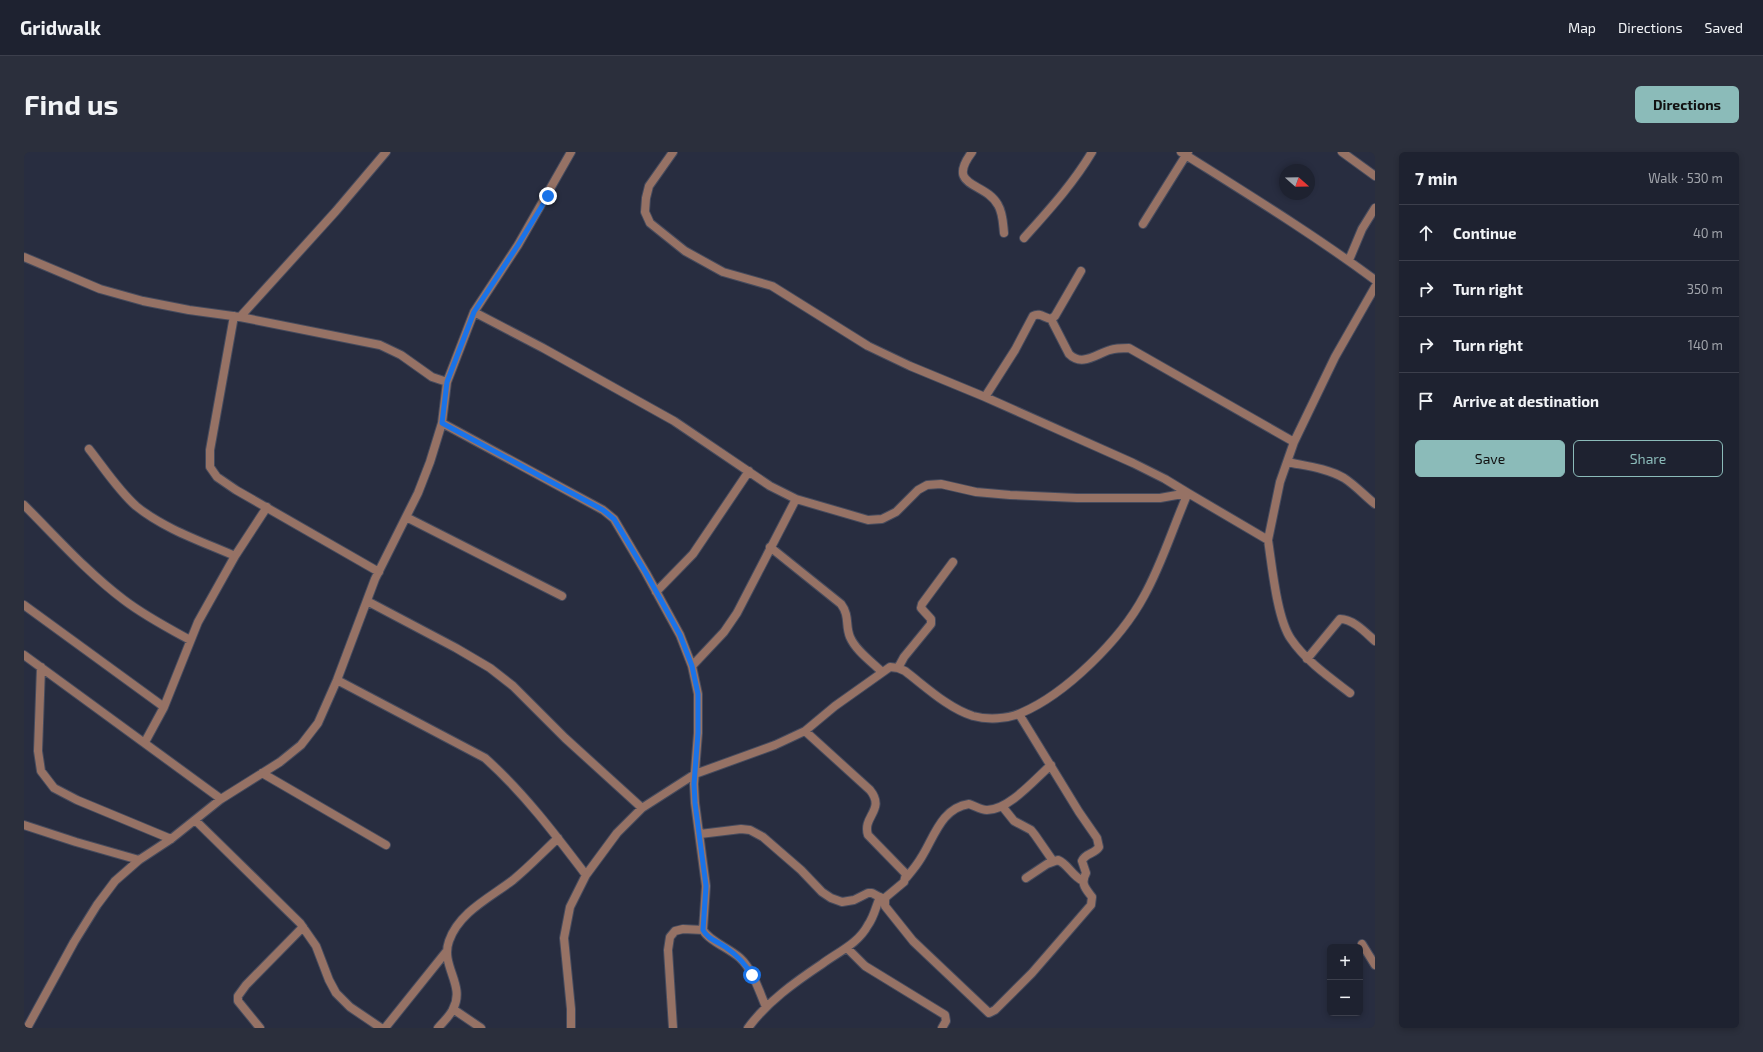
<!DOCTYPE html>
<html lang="en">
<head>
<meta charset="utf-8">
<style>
  body { margin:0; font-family:"Exo 2",sans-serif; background:#2b2f3c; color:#f1f3f6 }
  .controls { position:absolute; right:12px; bottom:12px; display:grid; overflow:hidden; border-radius:6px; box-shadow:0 2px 6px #0003 }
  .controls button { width:36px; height:36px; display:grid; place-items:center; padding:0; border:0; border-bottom:1px solid #3c3f4c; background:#1e2230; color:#f1f3f6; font:20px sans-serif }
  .compass { position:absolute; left:1255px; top:12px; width:36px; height:36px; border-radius:50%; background:#1e2230; box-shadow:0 2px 6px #0003; rotate:110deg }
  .stop { position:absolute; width:12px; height:12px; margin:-9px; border:3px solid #1a73e8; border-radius:50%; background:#fff }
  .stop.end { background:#1a73e8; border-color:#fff; box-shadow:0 1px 4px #0008 }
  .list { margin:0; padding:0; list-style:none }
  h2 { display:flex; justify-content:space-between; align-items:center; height:52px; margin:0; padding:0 16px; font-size:17px }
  h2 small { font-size:13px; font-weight:400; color:#a1a4ab }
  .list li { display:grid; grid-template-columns:26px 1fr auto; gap:12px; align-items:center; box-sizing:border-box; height:56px; padding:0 16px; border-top:1px solid #3c3f4c }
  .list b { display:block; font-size:15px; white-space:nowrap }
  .list em { font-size:13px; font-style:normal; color:#a1a4ab }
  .actions { display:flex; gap:8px; padding:12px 16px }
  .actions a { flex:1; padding:9px 0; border:1px solid #8bbbb9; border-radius:6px; text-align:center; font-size:14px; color:#8bbbb9 }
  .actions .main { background:#8bbbb9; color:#111 }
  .icon { flex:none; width:22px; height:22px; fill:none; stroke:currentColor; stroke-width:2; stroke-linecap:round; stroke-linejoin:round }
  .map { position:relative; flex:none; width:1351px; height:876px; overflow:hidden; border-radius:6px }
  header { display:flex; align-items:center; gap:24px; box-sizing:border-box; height:56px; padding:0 20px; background:#1e2230; border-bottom:1px solid #3c3f4c }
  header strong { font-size:19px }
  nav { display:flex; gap:22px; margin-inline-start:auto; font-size:14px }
  .intro { display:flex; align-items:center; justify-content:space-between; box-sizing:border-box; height:96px; padding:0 24px }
  h1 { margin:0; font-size:28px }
  .button { padding:10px 18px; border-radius:6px; background:#8bbbb9; color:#111; font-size:14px; font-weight:700 }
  main { display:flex; gap:24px; padding:0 24px }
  aside { flex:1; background:#1e2230; border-radius:6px; box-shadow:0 2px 6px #0003 }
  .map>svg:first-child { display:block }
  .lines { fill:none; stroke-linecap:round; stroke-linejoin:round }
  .street-casing { stroke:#464b5d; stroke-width:10 }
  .street { stroke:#967265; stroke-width:8 }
  .route { stroke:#1a73e8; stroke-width:5 }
</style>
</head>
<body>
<header>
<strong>Gridwalk</strong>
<nav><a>Map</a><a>Directions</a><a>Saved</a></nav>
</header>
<div class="intro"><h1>Find us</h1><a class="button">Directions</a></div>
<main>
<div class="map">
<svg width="1351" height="876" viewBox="0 0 1351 876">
  <rect width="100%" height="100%" fill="#282d40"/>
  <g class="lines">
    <defs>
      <path id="street" d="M 948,0 C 921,36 961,29 974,53 C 979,61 979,72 980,81
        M 1157,0 C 1222,41 1289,82 1351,128
        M 1318,0 L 1351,24
        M 1119,72 L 1164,0
        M 1000,86 C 1024,59 1049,32 1068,0
        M 0,105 L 76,137 L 119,149 L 165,158 L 216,165 L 356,193 L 377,203 L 408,225 L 423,230
        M 1325,108 L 1338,77 L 1351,56
        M 450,160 L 519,196 L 650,269 L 746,334 L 772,347 L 844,368 L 858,367 L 872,360 L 894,338 L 903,333 L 917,332 L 952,340 L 986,343 L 1053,346 L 1136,346 L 1164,341 L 1141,327 L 1109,311 L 961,245 L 886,214 L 844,194 L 748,134 L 699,120 L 661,99 L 626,71 L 621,60 L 622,46 L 625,34 L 649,0
        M 210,164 L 186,298 L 186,315 L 193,325 L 212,338 L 355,420
        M 216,165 L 312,59 L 362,0
        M 1027,167 L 1045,202 C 1058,215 1072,202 1086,198 C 1092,196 1098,196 1105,196 L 1270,290
        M 961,245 L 991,198 L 1009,164 C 1016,160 1020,166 1027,167 L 1031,164 L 1057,119
        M 418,271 L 579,358 L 590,367 L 622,421 L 656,483 L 668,514 L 674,542 L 674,581 L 670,632 L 671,651 L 682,734 L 679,778 C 685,789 705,796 716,806 C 729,818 735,839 742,855
        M 65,297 C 80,316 94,338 112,354 C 140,377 179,390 211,404
        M 1263,310 C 1282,314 1303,316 1320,326 C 1331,333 1341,344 1351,352
        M 0,353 C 32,385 64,421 100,448 C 121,464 144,476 166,488
        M 382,365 L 538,444
        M 1244,388 C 1248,414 1253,467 1267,487 C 1282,509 1305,525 1326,541
        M 746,395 L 817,452 C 826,464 821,473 826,485 C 832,499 848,510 858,520
        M 632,440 L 669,402 L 725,319
        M 343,449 L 432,496 L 466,516 L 489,534 L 541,586 L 618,656
        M 0,453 L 140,555
        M 0,503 L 197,647
        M 1283,507 L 1316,467 C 1329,467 1341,480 1351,489
        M 668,514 L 700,480 L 713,461 L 772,347
        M 17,515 L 14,599 L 17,619 L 30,636 L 53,648 L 147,687
        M 874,516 L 880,505 L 907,472 L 907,467 L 897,456 L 898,452 L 929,410
        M 313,528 L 461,606 C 499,640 531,682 562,723
        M 781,579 L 846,638 C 862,658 838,664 844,683 L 882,722 L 880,730 L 862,745 L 861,748 L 861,754 L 889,789 L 965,861 L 971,858 L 1008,821 L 1067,753 L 1068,745 C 1062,737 1056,732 1062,721 L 1058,709 C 1061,701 1071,702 1075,695 L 1073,686 L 1055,660 L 995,562
        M 121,590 L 140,555 L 174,470 L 211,404 L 243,355
        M 238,621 L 362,693
        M 978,654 L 990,669 L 1007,678 L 1011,683 L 1029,709
        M 171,668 L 276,771 L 292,794 L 305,828 L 312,841 L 326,855 L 357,876
        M 0,673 L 52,690 L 115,708
        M 676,682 L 717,677 L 726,678 L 739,685 L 777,718 L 798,740 L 807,746 L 818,750 L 830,748 L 844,741 L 848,741 L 861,748
        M 882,726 C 887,720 893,713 897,706 C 910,686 917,656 945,652 C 951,654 957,658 963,658 C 985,658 1011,627 1027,613
        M 1002,726 L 1023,712 L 1034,708 C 1044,712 1048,724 1059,729
        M 1338,792 L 1351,813
        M 823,796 L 841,814 L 921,863 L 922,869 L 918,876
        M 429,857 L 457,876
        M 3,876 L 50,790 L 73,753 L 91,729 L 115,708 L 147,687 L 197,647 L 256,610 L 277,593 L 294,571 L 313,528 L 351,427 L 394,341 L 406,310 L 418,271 L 423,230 L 450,160 L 494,93 L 547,0
        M 236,876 L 214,849 L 214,844 L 222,833 L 279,775
        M 361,876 L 422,800
        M 414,876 C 419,870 426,864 429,857 C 442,833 416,814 425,789 C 435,760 467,745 489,728 C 505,715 519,700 534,686
        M 547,876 L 547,857 L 540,786 L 546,755 L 562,723 L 593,681 L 618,656 L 671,622 L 751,593 L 781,579 L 811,554 L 866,515 L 874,516 L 881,519 C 902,535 924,556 949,564 C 964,568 983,567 997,561 C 1042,542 1097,487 1120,444 C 1138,412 1149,375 1164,341 L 1244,388 L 1256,330 L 1270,290 L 1311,205 L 1351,135
        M 649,876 L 644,798 L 646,785 L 651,779 L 659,777 L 679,778
        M 724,876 C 743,850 771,830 798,812 C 814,800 834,792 844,773 C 850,765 852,754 856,745"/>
    </defs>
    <use href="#street" class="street-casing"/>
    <use href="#street" class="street"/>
  </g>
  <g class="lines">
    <path class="route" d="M 524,44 L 494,93 L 450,160 L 423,230 L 418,271 L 579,358 L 590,367 L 622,421 L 656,483 L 668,514 L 674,542 L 674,581 L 670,632 L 671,651 L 682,734 L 679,778 C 684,788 696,790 704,797 C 714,804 721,812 728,823"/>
  </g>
</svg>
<div class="controls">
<button>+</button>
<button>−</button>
</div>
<svg class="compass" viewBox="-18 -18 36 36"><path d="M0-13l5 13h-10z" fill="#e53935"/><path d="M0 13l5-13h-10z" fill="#a1a4ab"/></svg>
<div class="stop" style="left:728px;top:823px"></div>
<div class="stop end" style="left:524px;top:44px"></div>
</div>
<aside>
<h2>7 min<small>Walk · 530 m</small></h2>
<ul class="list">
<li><svg class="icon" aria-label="ahead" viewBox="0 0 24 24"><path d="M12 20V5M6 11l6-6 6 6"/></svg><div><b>Continue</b></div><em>40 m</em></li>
<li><svg class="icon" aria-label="right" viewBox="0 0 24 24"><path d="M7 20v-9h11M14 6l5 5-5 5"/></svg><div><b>Turn right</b></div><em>350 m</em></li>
<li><svg class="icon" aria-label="right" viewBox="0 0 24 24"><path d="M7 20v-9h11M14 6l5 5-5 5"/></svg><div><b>Turn right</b></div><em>140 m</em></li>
<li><svg class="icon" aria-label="arrive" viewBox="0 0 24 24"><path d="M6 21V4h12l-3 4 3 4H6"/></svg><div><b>Arrive at destination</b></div></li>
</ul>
<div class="actions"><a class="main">Save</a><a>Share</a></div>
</aside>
</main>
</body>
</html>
